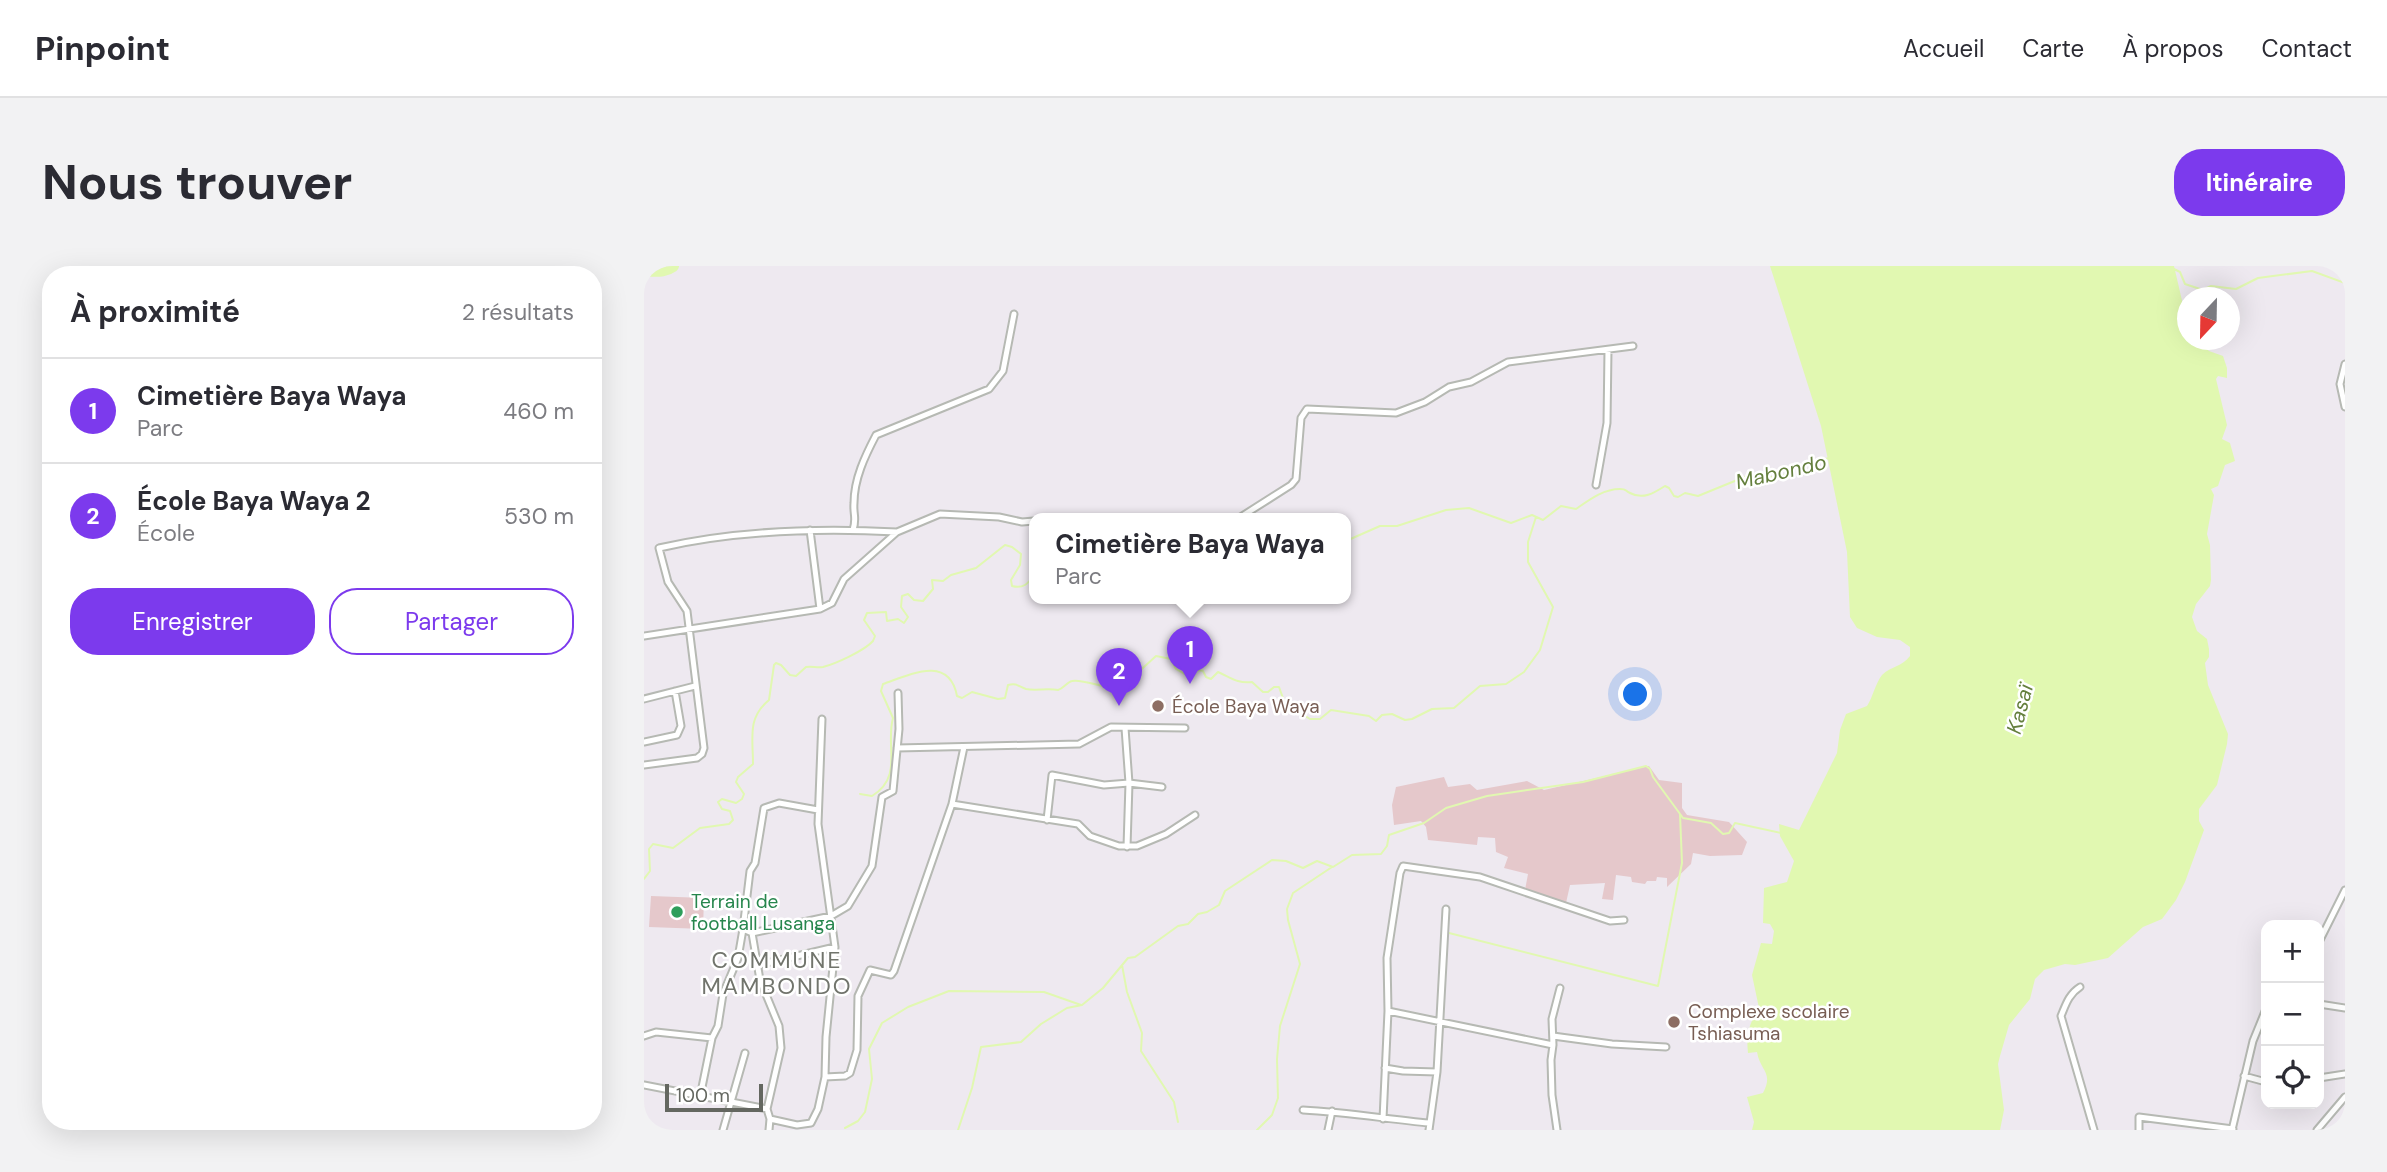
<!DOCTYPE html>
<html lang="fr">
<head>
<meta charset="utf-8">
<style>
  body { margin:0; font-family:"DM Sans",sans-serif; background:#f2f2f3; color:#2b2b33 }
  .controls { position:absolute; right:21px; bottom:21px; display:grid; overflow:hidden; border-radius:14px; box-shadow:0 7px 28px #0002 }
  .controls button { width:63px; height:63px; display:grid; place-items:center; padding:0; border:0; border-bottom:2px solid #e1e1e2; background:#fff; color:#2b2b33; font:35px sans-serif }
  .compass { position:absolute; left:1533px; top:21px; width:63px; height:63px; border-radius:50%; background:#fff; box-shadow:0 7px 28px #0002; rotate:202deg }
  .scale { position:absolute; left:21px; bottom:18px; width:98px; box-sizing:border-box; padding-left:7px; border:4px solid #646760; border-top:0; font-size:19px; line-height:24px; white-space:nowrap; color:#646760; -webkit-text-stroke:5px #fff; paint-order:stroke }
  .you { position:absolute; left:992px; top:429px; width:24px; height:24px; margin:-18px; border:5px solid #fff; border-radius:50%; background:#1a73e8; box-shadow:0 0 0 10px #1a73e833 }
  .badge { display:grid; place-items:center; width:46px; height:46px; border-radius:50%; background:#7c3aed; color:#fff; font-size:23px; font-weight:700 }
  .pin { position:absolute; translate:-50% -58px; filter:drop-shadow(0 2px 4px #0008) }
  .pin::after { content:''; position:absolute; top:37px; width:24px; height:21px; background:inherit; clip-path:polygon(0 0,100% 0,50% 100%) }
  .popup { position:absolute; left:385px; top:247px; width:322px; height:91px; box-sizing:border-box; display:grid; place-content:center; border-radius:14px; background:#fff; filter:drop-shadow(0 2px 5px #0005); font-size:23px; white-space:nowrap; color:#7c7c81 }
  .popup b { font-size:26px; color:#2b2b33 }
  .popup::after { content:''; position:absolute; left:50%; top:100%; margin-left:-14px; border:14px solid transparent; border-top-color:#fff }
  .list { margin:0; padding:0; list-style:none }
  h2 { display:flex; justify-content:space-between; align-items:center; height:91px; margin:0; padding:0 28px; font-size:30px }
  h2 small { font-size:23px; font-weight:400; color:#7c7c81 }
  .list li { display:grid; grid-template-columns:46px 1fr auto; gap:21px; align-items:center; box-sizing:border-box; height:105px; padding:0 28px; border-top:2px solid #e1e1e2 }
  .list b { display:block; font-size:26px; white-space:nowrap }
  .list p { margin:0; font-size:23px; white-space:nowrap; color:#7c7c81 }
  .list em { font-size:23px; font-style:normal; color:#7c7c81 }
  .actions { display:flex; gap:14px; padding:21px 28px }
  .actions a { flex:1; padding:16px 0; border:2px solid #7c3aed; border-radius:28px; text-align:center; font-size:24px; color:#7c3aed }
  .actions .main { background:#7c3aed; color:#fff }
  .icon { flex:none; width:38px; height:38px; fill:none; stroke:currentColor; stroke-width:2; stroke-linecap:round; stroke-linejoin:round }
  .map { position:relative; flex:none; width:1701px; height:864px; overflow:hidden; border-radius:28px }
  header { display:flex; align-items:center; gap:42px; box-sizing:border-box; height:98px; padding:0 35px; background:#fff; border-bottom:2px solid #e1e1e2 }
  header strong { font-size:33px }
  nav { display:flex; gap:38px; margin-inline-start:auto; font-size:24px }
  .intro { display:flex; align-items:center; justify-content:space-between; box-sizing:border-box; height:168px; padding:0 42px }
  h1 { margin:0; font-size:49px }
  .button { padding:18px 32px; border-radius:28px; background:#7c3aed; color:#fff; font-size:24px; font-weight:700 }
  main { display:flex; gap:42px; padding:0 42px }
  aside { flex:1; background:#fff; border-radius:28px; box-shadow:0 7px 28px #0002 }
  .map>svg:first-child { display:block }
  .green { fill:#e5c8cb }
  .water { fill:#e1f8b1 }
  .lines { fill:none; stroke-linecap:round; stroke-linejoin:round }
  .stream { stroke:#e1f8b1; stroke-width:2 }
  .river { stroke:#e1f8b1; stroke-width:12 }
  .minor-casing { stroke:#b6b9b3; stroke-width:9 }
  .minor { stroke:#fff; stroke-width:5 }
  .education-dot { fill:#8d6e63; stroke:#fff; stroke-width:2.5 }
  .leisure-dot { fill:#2e9e5b; stroke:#fff; stroke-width:2.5 }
  .labels { text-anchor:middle; stroke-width:5; stroke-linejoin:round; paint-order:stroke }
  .education-label { font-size:19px; fill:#785e54; stroke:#fff; text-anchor:start }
  .leisure-label { font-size:19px; fill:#27864d; stroke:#fff; text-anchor:start }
  .water-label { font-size:21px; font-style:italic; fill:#647f3d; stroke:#fff }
  .quarter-label { font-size:23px; letter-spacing:2px; fill:#71746c; stroke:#fff }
</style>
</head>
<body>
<header>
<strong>Pinpoint</strong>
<nav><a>Accueil</a><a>Carte</a><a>À propos</a><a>Contact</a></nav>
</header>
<div class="intro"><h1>Nous trouver</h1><a class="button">Itinéraire</a></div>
<main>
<aside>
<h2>À proximité<small>2 résultats</small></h2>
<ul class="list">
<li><span class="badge">1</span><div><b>Cimetière Baya Waya</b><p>Parc</p></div><em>460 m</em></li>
<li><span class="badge">2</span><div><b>École Baya Waya 2</b><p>École</p></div><em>530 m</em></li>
</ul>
<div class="actions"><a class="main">Enregistrer</a><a>Partager</a></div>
</aside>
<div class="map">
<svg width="1701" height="864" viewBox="0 0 1701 864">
  <rect width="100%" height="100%" fill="#eee9f0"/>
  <path class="green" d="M 1005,500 L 1015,514 L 1038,517 L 1038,542 L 1043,549 L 1085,556 L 1103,576 L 1098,589 L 1066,590 L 1049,587 L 1047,598 L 1023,621 L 1023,612 L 1013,611 L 1012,615 L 1003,615 L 1001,618 L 988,616 L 987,611 L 972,609 L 969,634 L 958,633 L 961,617 L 926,619 L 922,637 L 881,624 L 884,608 L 860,602 L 864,591 L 852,586 L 851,572 L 834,571 L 833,579 L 784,574 L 782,561 L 777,555 L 750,559 L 748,539 L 752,521 L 800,511 L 804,521 L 826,518 L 833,524 L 883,515 L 900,524 Z
    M 7,630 L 60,632 L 59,663 L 5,661 Z"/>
  <path class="water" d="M 1126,0 L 1530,0 L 1543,56 L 1544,74 L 1553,74 L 1565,85 L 1579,90 L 1583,102 L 1583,112 L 1574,110 L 1572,113 L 1583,159 L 1578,173 L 1586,177 L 1591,195 L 1581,199 L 1574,220 L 1567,223 L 1570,229 L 1563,268 L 1566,279 L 1567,314 L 1566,320 L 1552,338 L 1548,351 L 1553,365 L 1563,373 L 1565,383 L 1565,391 L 1561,397 L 1564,419 L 1584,468 L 1583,478 L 1573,519 L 1555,543 L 1555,555 L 1560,564 L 1541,616 L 1532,634 L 1518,653 L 1499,661 L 1464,692 L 1431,699 L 1421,698 L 1400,704 L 1391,713 L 1386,733 L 1365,759 L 1356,790 L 1354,798 L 1360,844 L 1356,864 L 1108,864 L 1110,856 L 1103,831 L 1119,827 C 1130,806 1116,805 1113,786 L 1104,787 C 1102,770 1105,757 1115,742 L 1108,709 L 1117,677 L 1128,678 L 1130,665 L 1126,658 L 1119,657 L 1120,622 L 1143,616 L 1150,595 L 1136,570 L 1135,558 L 1155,564 L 1193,487 L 1196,464 L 1202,448 L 1223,440 C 1229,431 1231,418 1238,409 C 1247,400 1258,401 1266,390 L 1266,381 L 1256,374 L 1233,371 L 1213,362 L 1206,351 L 1203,286 L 1177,160 Z"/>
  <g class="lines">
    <path class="stream" d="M 1530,3 L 1536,6 L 1541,18 L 1559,24 L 1567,20 L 1592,23 L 1614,12 L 1668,5 L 1701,17
      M 702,275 L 736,260 L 753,260 L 802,244 L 825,242 L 867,257 L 888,249 L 899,254 L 917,240 L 932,243 C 945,234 959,223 976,223 C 983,223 980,224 986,227 C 999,234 1010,227 1021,220 L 1025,222 L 1030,230 L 1034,231 L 1041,227 L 1054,230 L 1103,210 L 1116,213 L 1140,209 L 1150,202 L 1185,192
      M 216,528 L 228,530 C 260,510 241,480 249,452 L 237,425 L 239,418 C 265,409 305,388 313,430 L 318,432 L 328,426 L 354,433 L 361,432 L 364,419 C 373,417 374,420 382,423 C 391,425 404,422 414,424 C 420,422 423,416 428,415 C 439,412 464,425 477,422 L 512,390 L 527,393 L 532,403 L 544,410 L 554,404 L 559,405 L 562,411 L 567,413 L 574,406 C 586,411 593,418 608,416 L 619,426 L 624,426 L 630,421 L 635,421 L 640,435 L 645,440 L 666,453 L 676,453 L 687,444 L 725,450 L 732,455 L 738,449 L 748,448 L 761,454 L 768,453 L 788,443 L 810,442 L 836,420 L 862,418 L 880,406 L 896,384 L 909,341 L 884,296 L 884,276 L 892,251
      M 0,613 L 6,605 L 5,583 L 9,578 L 29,582 L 56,562 L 85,558 L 89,554 L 86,545 L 78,543 L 74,536 L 78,533 L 92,537 L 98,533 L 100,528 L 92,516 L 94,511 L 109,498 C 109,472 103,452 125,434 L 130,399 L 132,397 L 137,399 L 146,409 L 152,410 L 162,401 C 168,400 173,402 179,401 C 191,398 220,385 229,375 L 231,370 L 220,354 L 223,347 L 242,346 L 243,355 L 254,353 L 260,357 L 264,351 L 257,341 L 258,330 L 264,328 L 270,334 L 279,335 L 289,323 L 288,314 L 299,315 L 307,309 L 332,302 L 361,279 L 368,281 L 377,288 L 376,299 L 367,314 L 368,320 C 379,323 384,318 390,309
      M 805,667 L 1014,720 L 1038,597 L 1036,548
      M 478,699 L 483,726 L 498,767 L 497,785 L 530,836 L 534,856
      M 201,862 L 214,855 L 221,846 L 228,813 L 225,783 L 238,757 L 264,741 L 305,725 L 400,726 L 437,739
      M 314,864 L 328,822 L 337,781 L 377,776 L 397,758 L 423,742 L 438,739 L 459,722 L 484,692 L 491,691 L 534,660 L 544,658 L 554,648 L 563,646 L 575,639 L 581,625 L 628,594 L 642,595 L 659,602 L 673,595 L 689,601 L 708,589 L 737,588 L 743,580 L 745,569 L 780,557 L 802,542 L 843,530 L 939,516 L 1002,500 L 1006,503 L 1009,511 L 1039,552 L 1067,557 L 1079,568 L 1085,567 L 1091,557 L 1137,567
      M 613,864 L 628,849 L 634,832 L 633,793 L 636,760 L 656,698 L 644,654 L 643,643 L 649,627 L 688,601"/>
    <path class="river" d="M 0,5 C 11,4 19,7 29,0"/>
    <defs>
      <path id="minor" d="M 1701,98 L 1696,118 L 1701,141
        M 952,219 L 963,157 L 964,84
        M 595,252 L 647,219 L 652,213 L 657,152 L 663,143 L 752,147 L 781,136 L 805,121 L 827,116 L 864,96 L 989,80
        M 166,264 L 176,343
        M 209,264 C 213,252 209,249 210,237 C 210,213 221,190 232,169 L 345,123 L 359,105 L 370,48
        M 0,370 L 176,343 L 188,337 L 200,313 L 253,266 L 296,248 L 355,251 L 378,256 L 390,255
        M 0,433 L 51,420
        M 481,462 L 485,517 L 483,581
        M 0,476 L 33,469 L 37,460 L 31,425
        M 253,482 L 435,478 L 467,461 L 541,462
        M 0,499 L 53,492 L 58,488 L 60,482 L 43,345 L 24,316 L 15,282 C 92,264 174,262 253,266
        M 308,538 L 434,558 L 446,570 L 475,580 L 493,580 L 522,568 L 551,549
        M 403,554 L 408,509 L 460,519 L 485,517 L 518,521
        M 108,667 L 187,650 L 204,640 L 228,600 L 238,531 L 249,525 L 255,463 L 254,427
        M 1675,676 L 1701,624
        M 114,699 L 191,681
        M 1436,721 C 1425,728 1422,738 1417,750 L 1450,864
        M 1675,738 L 1701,742
        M 744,745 L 909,779
        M 0,770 L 12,766 L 68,772
        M 909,770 L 968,778 L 1022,781
        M 741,802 L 759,805 L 793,806
        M 1600,810 L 1622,816
        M 181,811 L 201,810 L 206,807 L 213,784 L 214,730 L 226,704 L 247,709 L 250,705 L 308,538 L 320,481
        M 1675,812 L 1701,808
        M 0,819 L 123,843
        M 56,831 L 68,772 L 74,760 L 79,728 L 94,692 L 99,663
        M 659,844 C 701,846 743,853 785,857
        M 126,853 L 153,859 L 167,857 L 174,843 L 181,811 L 182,771 L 191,681 L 174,558 L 178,453
        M 739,853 L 744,745 L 743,692 L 756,607 L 759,600 L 836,611 L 966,655 L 980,654
        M 79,864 L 101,787
        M 125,864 L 126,853 L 123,843 L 137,782 L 135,760 L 116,714 L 108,667 L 99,663 L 106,605 L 111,597 L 120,542 L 135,537 L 174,544
        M 684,864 L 688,845
        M 785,864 L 793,806 L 802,643
        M 913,864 L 908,829 L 907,794 L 909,779 L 908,753 L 916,722
        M 1495,864 L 1495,851 L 1589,863
        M 1588,864 L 1609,775 L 1622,743
        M 1673,864 L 1701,831"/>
    </defs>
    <use href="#minor" class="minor-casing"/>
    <use href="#minor" class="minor"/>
  </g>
  <g class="education-dot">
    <circle cx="514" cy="440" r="7"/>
    <circle cx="1030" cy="756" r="7"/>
  </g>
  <circle class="leisure-dot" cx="33" cy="646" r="7"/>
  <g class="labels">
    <g class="education-label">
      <text x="528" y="447">École Baya Waya</text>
      <text x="1044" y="752">Complexe scolaire<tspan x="1044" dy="22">Tshiasuma</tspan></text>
    </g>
    <g class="leisure-label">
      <text x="47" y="642">Terrain de<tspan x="47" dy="22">football Lusanga</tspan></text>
    </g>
    <g class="water-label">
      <text transform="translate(1137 206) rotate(-13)" y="7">Mabondo</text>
      <text transform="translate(1376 443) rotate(-75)" y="7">Kasaï</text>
    </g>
    <g class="quarter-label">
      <text x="133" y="702">COMMUNE<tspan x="133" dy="26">MAMBONDO</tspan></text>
    </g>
  </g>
</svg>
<div class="controls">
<button>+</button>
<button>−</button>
<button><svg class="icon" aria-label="locate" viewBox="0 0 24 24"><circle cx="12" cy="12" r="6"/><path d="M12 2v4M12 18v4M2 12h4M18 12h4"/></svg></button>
</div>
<svg class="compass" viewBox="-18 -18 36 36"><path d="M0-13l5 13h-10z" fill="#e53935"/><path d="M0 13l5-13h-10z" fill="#7c7c81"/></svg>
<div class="scale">100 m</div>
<div class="you"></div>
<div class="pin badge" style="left:546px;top:418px">1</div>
<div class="popup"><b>Cimetière Baya Waya</b>Parc</div>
<div class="pin badge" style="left:475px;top:440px">2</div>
</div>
</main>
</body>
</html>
